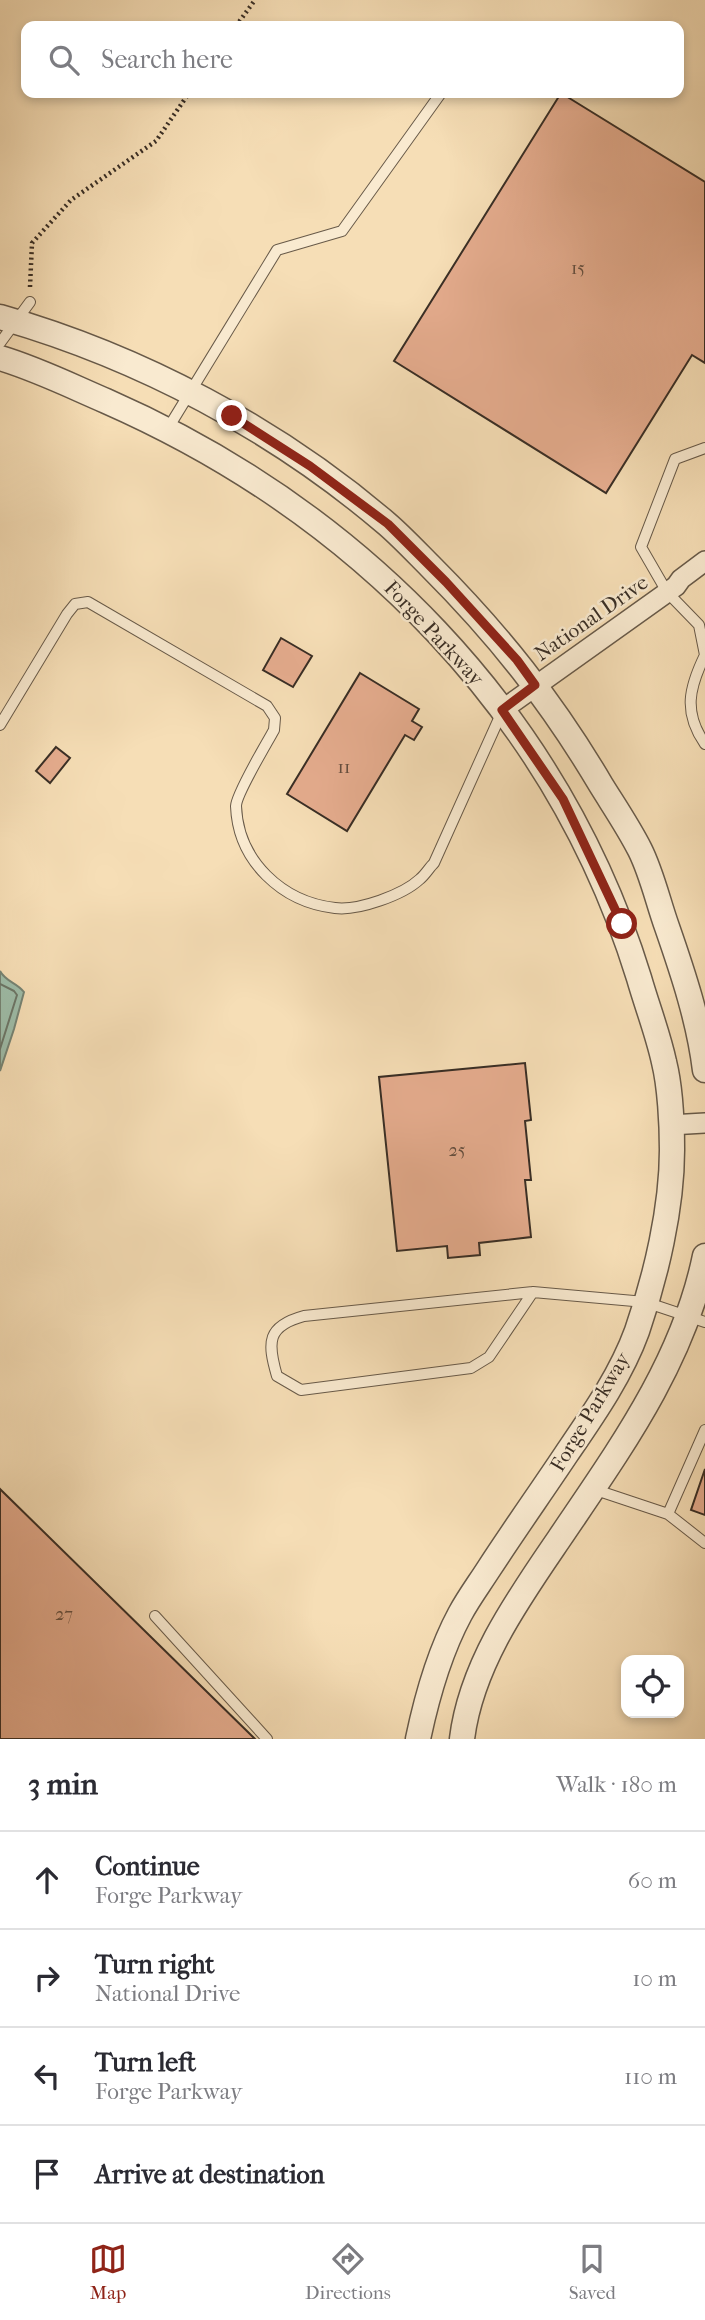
<!DOCTYPE html>
<html lang="en">
<head>
<meta charset="utf-8">
<style>
  body { margin:0; font-family:"IM FELL French Canon",serif; background:#f2f2f3; color:#2b2b33 }
  .controls { position:absolute; right:21px; bottom:21px; display:grid; overflow:hidden; border-radius:14px; box-shadow:0 4px 10px #0003 }
  .controls button { width:63px; height:63px; display:grid; place-items:center; padding:0; border:0; border-bottom:2px solid #e1e1e2; background:#fff; color:#2b2b33; font:35px sans-serif }
  .stop { position:absolute; width:21px; height:21px; margin:-16px; border:5px solid #8f2418; border-radius:50%; background:#fff }
  .stop.end { background:#8f2418; border-color:#fff; box-shadow:0 2px 7px #0008 }
  .list { margin:0; padding:0; list-style:none }
  h2 { display:flex; justify-content:space-between; align-items:center; height:91px; margin:0; padding:0 28px; font-size:30px }
  h2 small { font-size:23px; font-weight:400; color:#7c7c81 }
  .list li { display:grid; grid-template-columns:46px 1fr auto; gap:21px; align-items:center; box-sizing:border-box; height:98px; padding:0 28px; border-top:2px solid #e1e1e2 }
  .list b { display:block; font-size:26px; white-space:nowrap }
  .list p { margin:0; font-size:23px; white-space:nowrap; color:#7c7c81 }
  .list em { font-size:23px; font-style:normal; color:#7c7c81 }
  .icon { flex:none; width:38px; height:38px; fill:none; stroke:currentColor; stroke-width:2; stroke-linecap:round; stroke-linejoin:round }
  .map { position:relative; flex:none; width:705px; height:1739px; overflow:hidden }
  .search { position:absolute; background:#fff; box-shadow:0 4px 10px #0003; left:21px; right:21px; top:21px; height:77px; display:flex; align-items:center; gap:18px; box-sizing:border-box; padding:0 24px; border-radius:14px; color:#7c7c81; font-size:26px }
  .sheet { height:483px; background:#fff }
  nav { display:flex; justify-content:space-around; align-items:center; box-sizing:border-box; height:98px; border-top:2px solid #e1e1e2; background:#fff; font-size:19px; color:#7c7c81 }
  nav a { display:grid; justify-items:center; gap:4px }
  nav .on { color:#8f2418 }
  .map>svg:first-child { display:block }
  .water { fill:#9ebda9; stroke:#768474; stroke-width:2 }
  .lines { fill:none; stroke-linecap:round; stroke-linejoin:round }
  .shore { stroke:#6c7667; stroke-width:2 }
  .building { fill:#e5ac8e; stroke:#392e25; stroke-width:2 }
  .service-casing { stroke:#685a49; stroke-width:12 }
  .minor-casing { stroke:#685a49; stroke-width:22 }
  .tertiary-casing { stroke:#685a49; stroke-width:27 }
  .path { stroke:#392e25; stroke-width:4.5; stroke-dasharray:2 3.5; stroke-linecap:butt }
  .service { stroke:#f9ead0; stroke-width:10 }
  .minor { stroke:#f9ead0; stroke-width:19 }
  .tertiary { stroke:#f9ead0; stroke-width:24 }
  .route { stroke:#8f2418; stroke-width:9 }
  .labels { text-anchor:middle; stroke-width:5; stroke-linejoin:round; paint-order:stroke }
  .number-label { font-size:18px; fill:#644e3f }
  .street-label { font-size:21px; fill:#392e25; stroke:#f9ead0 }
</style>
</head>
<body>
<div class="map">
<svg width="705" height="1739" viewBox="0 0 705 1739">
  <rect width="100%" height="100%" fill="#f6deb6"/>
  <filter id="stains"><feTurbulence type="fractalNoise" baseFrequency=".00286" numOctaves="4"/><feColorMatrix values="0 0 0 0 .2 0 0 0 0 .09 0 0 0 0 .02 0 0 0 .5 -.17"/></filter>
  <radialGradient id="worn" r=".72"><stop offset=".6" stop-color="#630" stop-opacity="0"/><stop offset="1" stop-color="#630" stop-opacity=".3"/></radialGradient>
  <path class="water" d="M 0,971 C 6,982 16,982 24,992 L 14,1029 L 0,1071 Z"/>
  <g class="lines">
    <path class="shore" d="M 0,984 L 14,991 L 17,995 L 0,1049"/>
  </g>
  <path class="building" d="M 561,93 L 705,182 L 705,363 L 692,355 L 606,493 L 394,361 Z
    M 281,638 L 312,656 L 293,687 L 263,670 Z
    M 360,673 L 419,709 L 412,721 L 422,727 L 414,740 L 405,735 L 347,831 L 287,794 Z
    M 56,747 L 70,758 L 50,783 L 36,771 Z
    M 525,1063 L 531,1120 L 525,1121 L 531,1180 L 525,1180 L 531,1237 L 479,1243 L 480,1255 L 448,1258 L 447,1246 L 397,1251 L 379,1077 Z
    M 705,1469 L 705,1515 L 691,1510 Z
    M 0,1489 L 255,1739 L 0,1739 Z"/>
  <g class="lines">
    <defs>
      <path id="service" d="M 0,343 L 30,302
        M 167,430 L 277,250 L 342,231 L 441,93
        M 705,448 L 675,459 L 641,547 L 667,592 L 699,625 L 705,655
        M 705,655 C 689,688 683,712 705,744
        M 0,725 L 67,614 L 75,604 L 88,602 L 267,706 L 275,718 L 274,730 C 266,744 236,795 236,806 C 238,861 282,902 335,908 C 358,911 403,895 420,879 C 425,875 429,868 434,863 L 501,714
        M 533,1292 L 489,1357 L 471,1368 L 301,1390 L 277,1376 C 267,1342 267,1326 304,1316 L 533,1292 L 645,1302 L 705,1322
        M 593,1489 L 668,1514 L 705,1543
        M 668,1514 L 705,1430
        M 155,1616 L 267,1739"/>
      <path id="minor" d="M 502,710 L 676,586 L 681,579 L 705,561
        M 670,1125 L 705,1123"/>
      <path id="tertiary" d="M 0,317 C 140,357 276,429 387,524 C 402,537 416,552 430,566 C 498,634 552,702 601,785 C 614,806 629,828 640,850 C 652,874 658,902 667,927 C 683,973 699,1021 705,1070
        M 0,358 C 37,369 71,386 106,401 C 358,512 557,712 639,978 C 647,1006 658,1034 664,1062 C 670,1086 672,1125 672,1150 C 672,1208 656,1276 637,1331 C 621,1375 593,1415 567,1453 C 541,1492 514,1530 488,1570 C 479,1584 468,1599 460,1614 C 439,1653 427,1696 418,1739
        M 462,1739 C 471,1665 518,1599 559,1539 C 619,1450 683,1363 705,1256"/>
    </defs>
    <use href="#service" class="service-casing"/>
    <use href="#minor" class="minor-casing"/>
    <use href="#tertiary" class="tertiary-casing"/>
    <path class="path" d="M 236,26 L 255,0
      M 30,287 L 32,243 L 71,200 L 156,141 L 189,93"/>
    <use href="#service" class="service"/>
    <use href="#minor" class="minor"/>
    <use href="#tertiary" class="tertiary"/>
  </g>
  <g class="lines">
    <path class="route" d="M 232,416 L 310,466 L 388,524 L 446,582 L 517,660 L 535,685 L 502,710 L 563,799 L 622,924"/>
  </g>
  <g class="labels">
    <g class="number-label">
      <text x="578" y="274">15</text>
      <text x="344" y="773">11</text>
      <text x="457" y="1156">25</text>
      <text x="64" y="1620">27</text>
    </g>
    <g class="street-label">
      <text transform="translate(591 618) rotate(-35)" y="7">National Drive</text>
      <text transform="translate(434 633) rotate(47)" y="7">Forge Parkway</text>
      <text transform="translate(590 1412) rotate(-59)" y="7">Forge Parkway</text>
    </g>
  </g>
  <rect width="100%" height="100%" filter="url(#stains)"/>
  <rect width="100%" height="100%" fill="url(#worn)"/>
</svg>
<div class="controls">
<button><svg class="icon" aria-label="locate" viewBox="0 0 24 24"><circle cx="12" cy="12" r="6"/><path d="M12 2v4M12 18v4M2 12h4M18 12h4"/></svg></button>
</div>
<div class="stop" style="left:622px;top:924px"></div>
<div class="stop end" style="left:232px;top:416px"></div>
<div class="search"><svg class="icon" aria-label="search" viewBox="0 0 24 24"><circle cx="10" cy="10" r="6"/><path d="M15 15l6 6"/></svg>Search here</div>
</div>
<section class="sheet">
<h2>3 min<small>Walk · 180 m</small></h2>
<ul class="list">
<li><svg class="icon" aria-label="ahead" viewBox="0 0 24 24"><path d="M12 20V5M6 11l6-6 6 6"/></svg><div><b>Continue</b><p>Forge Parkway</p></div><em>60 m</em></li>
<li><svg class="icon" aria-label="right" viewBox="0 0 24 24"><path d="M7 20v-9h11M14 6l5 5-5 5"/></svg><div><b>Turn right</b><p>National Drive</p></div><em>10 m</em></li>
<li><svg class="icon" aria-label="left" viewBox="0 0 24 24"><path d="M17 20v-9H6M10 6l-5 5 5 5"/></svg><div><b>Turn left</b><p>Forge Parkway</p></div><em>110 m</em></li>
<li><svg class="icon" aria-label="arrive" viewBox="0 0 24 24"><path d="M6 21V4h12l-3 4 3 4H6"/></svg><div><b>Arrive at destination</b></div></li>
</ul>
</section>
<nav>
<a class="on"><svg class="icon" aria-label="map" viewBox="0 0 24 24"><path d="M3 6l6-2 6 2 6-2v14l-6 2-6-2-6 2zM9 4v14M15 6v14"/></svg>Map</a>
<a><svg class="icon" aria-label="directions" viewBox="0 0 24 24"><path d="M12 3l9 9-9 9-9-9zM9 14v-3h6M13 9l2 2-2 2"/></svg>Directions</a>
<a><svg class="icon" aria-label="saved" viewBox="0 0 24 24"><path d="M7 4h10v16l-5-4-5 4z"/></svg>Saved</a>
</nav>
</body>
</html>
